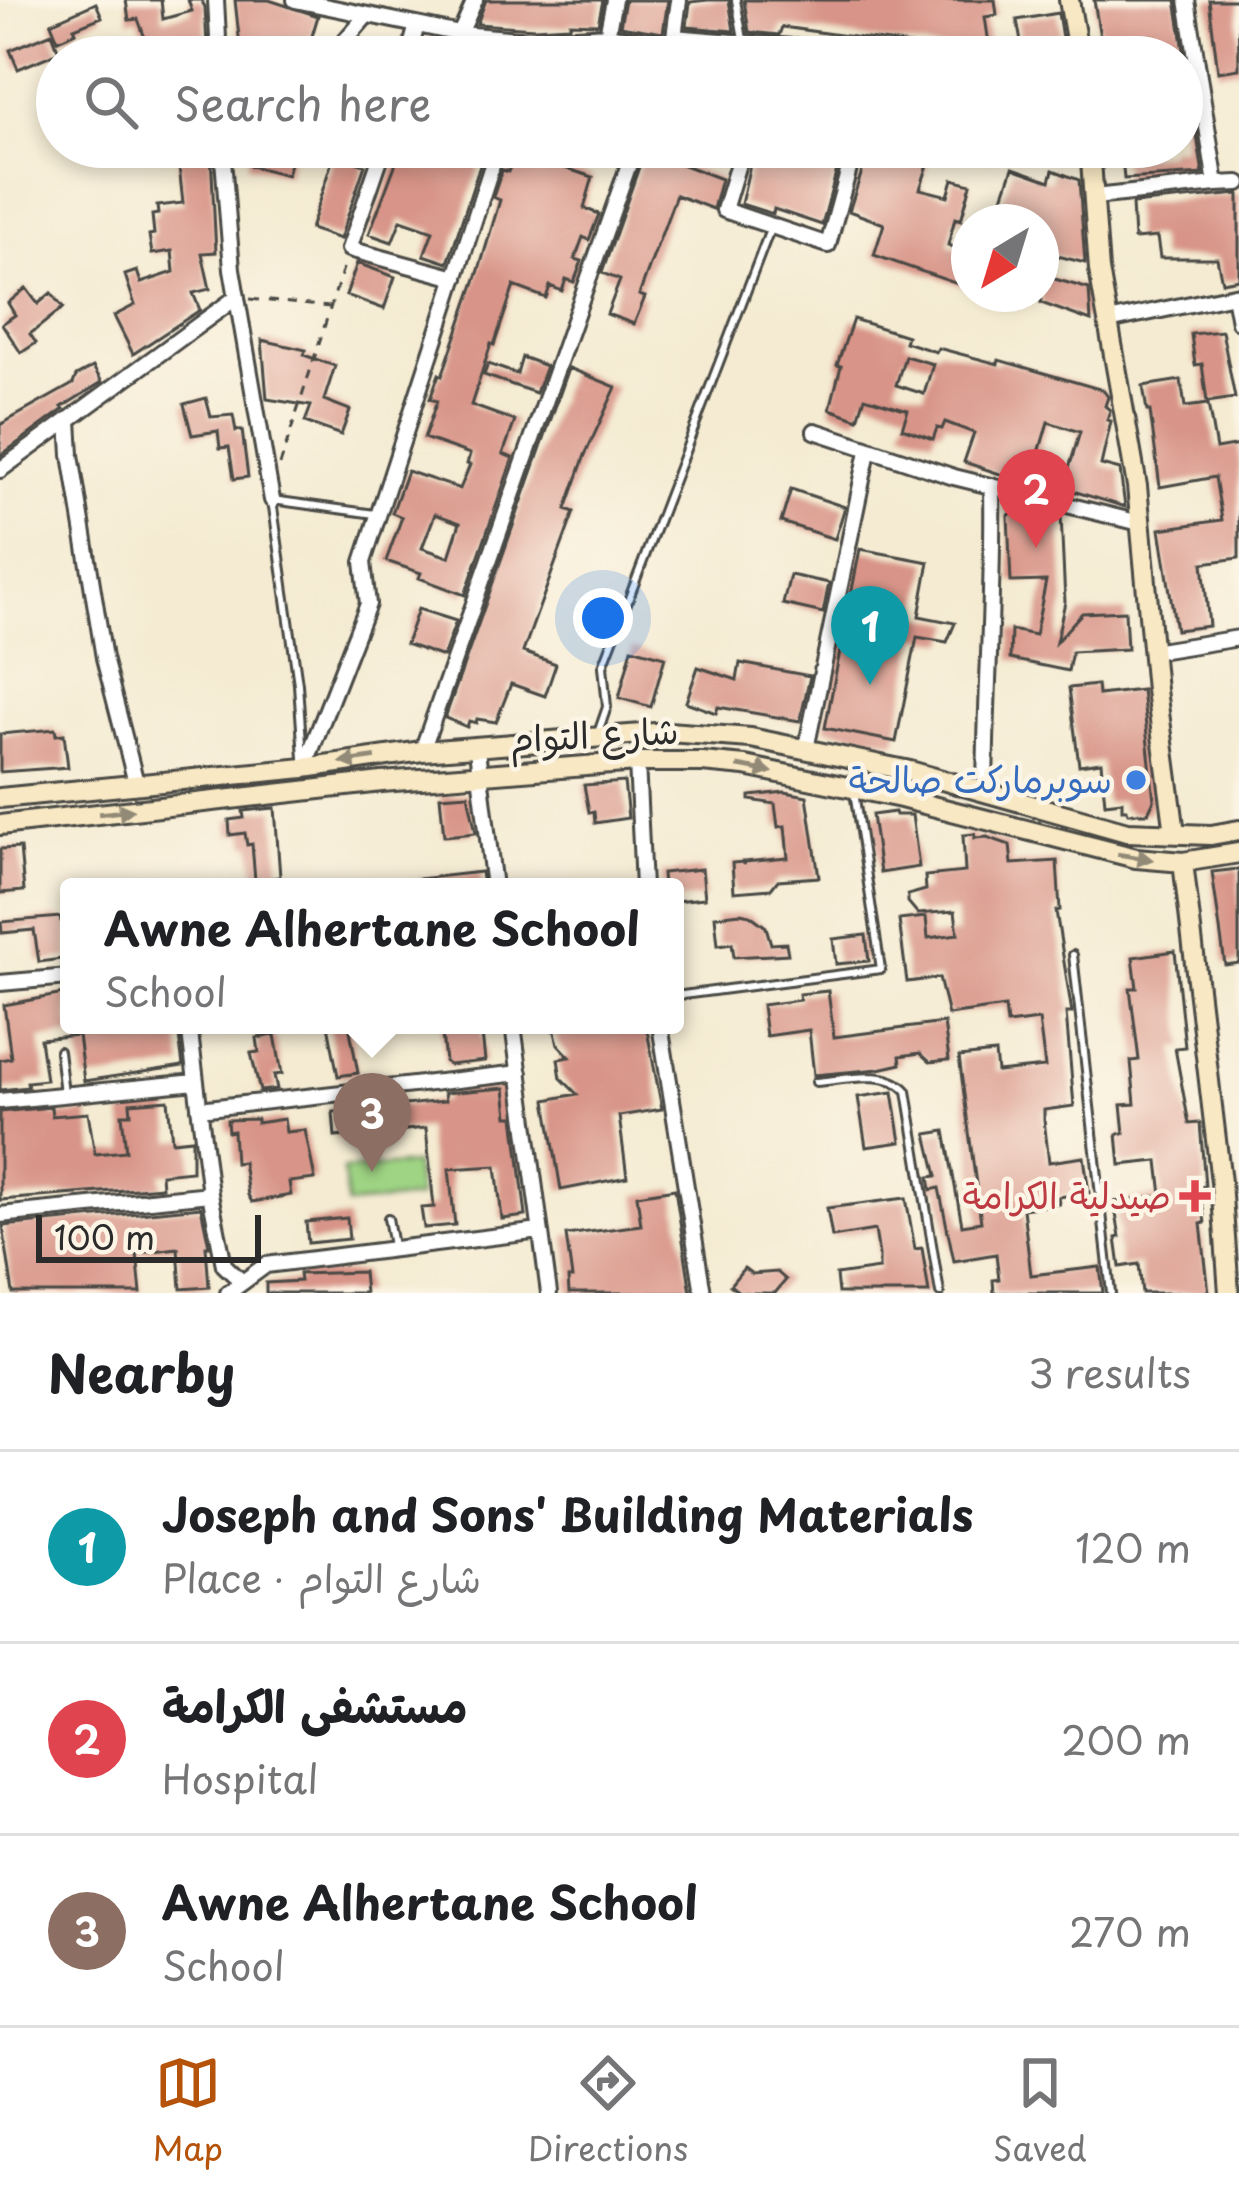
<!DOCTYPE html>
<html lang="en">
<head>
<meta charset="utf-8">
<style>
  body { margin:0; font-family:"Playpen Sans","Playpen Sans Arabic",sans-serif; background:#f6f6f6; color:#202124 }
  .compass { position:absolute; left:951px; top:204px; width:108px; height:108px; border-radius:50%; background:#fff; box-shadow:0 6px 18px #0003; rotate:218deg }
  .scale { position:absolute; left:36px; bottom:30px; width:225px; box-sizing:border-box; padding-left:12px; border:6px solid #2b2b2b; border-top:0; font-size:33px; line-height:42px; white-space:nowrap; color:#2b2b2b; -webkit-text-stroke:9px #fcf5e5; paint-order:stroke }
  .you { position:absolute; left:603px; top:618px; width:42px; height:42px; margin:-30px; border:9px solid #fff; border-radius:50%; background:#1a73e8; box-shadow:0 0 0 18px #1a73e833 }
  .badge { display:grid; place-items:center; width:78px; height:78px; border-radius:50%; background:#b45309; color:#fff; font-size:39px; font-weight:700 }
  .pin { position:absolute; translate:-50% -99px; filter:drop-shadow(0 3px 6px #0008) }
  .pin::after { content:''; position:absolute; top:63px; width:42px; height:36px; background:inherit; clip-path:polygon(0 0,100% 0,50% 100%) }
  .popup { position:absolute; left:60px; top:878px; width:624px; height:156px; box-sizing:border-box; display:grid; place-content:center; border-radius:12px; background:#fff; filter:drop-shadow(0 3px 9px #0005); font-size:39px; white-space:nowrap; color:#757577 }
  .popup b { font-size:45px; color:#202124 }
  .popup::after { content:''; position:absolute; left:50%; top:100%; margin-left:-24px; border:24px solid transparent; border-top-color:#fff }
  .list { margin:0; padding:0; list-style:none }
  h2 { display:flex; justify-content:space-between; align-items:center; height:156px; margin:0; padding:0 48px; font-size:51px }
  h2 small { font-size:39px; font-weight:400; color:#757577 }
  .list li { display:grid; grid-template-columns:78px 1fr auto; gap:36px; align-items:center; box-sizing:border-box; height:192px; padding:0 48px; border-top:3px solid #e0e0e0 }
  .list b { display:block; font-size:45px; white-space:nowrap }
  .list p { margin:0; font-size:39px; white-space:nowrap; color:#757577 }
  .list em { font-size:39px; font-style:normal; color:#757577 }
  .icon { flex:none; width:66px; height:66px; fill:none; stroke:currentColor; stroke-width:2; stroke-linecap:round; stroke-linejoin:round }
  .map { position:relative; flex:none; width:1239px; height:1293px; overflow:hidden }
  .search { position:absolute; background:#fff; box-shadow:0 6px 18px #0003; left:36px; right:36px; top:36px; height:132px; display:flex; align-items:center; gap:30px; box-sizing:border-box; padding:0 42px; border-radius:66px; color:#757577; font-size:45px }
  .sheet { height:732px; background:#fff }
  nav { display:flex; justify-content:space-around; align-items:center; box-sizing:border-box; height:168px; border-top:3px solid #e0e0e0; background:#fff; font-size:33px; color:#757577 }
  nav a { display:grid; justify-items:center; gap:6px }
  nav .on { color:#b45309 }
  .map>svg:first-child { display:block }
  .green { fill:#9fd484; stroke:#658058; stroke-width:3 }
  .building { fill:#d89488; fill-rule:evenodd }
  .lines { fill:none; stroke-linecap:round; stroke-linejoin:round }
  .lane-casing { stroke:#494844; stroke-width:12 }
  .street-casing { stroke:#494844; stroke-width:20 }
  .secondary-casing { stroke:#494844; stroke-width:24 }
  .path { stroke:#494844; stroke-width:3; stroke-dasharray:9 9; stroke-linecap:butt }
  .lane { stroke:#fff; stroke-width:6 }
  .street { stroke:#fff; stroke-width:14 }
  .secondary { stroke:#f8e8c3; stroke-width:18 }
  .oneway { fill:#928a77 }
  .shop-dot { fill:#3f7fe0; stroke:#fcf5e5; stroke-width:4.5 }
  .health-dot { fill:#e0444e; stroke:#fcf5e5; stroke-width:4.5 }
  .labels { text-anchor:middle; stroke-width:9; stroke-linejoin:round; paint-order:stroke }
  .street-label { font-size:36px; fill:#2b2b2b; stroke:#fcf5e5 }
  .shop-label { font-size:36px; fill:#366cbe; stroke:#fcf5e5; text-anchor:end }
  .health-label { font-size:36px; fill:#be3a42; stroke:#fcf5e5; text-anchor:end }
</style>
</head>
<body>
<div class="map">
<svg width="1239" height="1293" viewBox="0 0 1239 1293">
  <rect width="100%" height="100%" fill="#fcf5e5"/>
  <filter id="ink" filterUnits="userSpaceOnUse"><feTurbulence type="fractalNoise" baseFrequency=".00833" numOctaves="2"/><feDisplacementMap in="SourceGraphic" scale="24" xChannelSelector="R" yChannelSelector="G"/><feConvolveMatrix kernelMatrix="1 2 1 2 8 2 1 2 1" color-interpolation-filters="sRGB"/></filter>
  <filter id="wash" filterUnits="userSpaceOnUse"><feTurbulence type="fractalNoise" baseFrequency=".004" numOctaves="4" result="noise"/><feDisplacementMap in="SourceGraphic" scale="48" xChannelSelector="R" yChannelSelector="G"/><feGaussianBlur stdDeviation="2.7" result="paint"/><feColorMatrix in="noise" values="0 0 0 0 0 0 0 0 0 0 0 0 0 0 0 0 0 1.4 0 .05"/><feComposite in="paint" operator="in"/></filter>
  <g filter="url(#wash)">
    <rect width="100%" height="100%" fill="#f4ebd2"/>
    <path class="green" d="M 414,1164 L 418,1198 L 347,1205 L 343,1170 Z"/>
    <g id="blocks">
      <path class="building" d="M 126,0 L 161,0 L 163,19 L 192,11 L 188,0 L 201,0 L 205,7 L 207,47 L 193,51 L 195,57 L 152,57 L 138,19 L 129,20 Z
        M 235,0 L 269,0 L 318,16 L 306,56 L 270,45 L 267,54 L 240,46 Z
        M 486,0 L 603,0 L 598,24 L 570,23 L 570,26 L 534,28 L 477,24 Z
        M 625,0 L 668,0 L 663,33 L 620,26 Z
        M 708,0 L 729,0 L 734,31 L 687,27 L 690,2 Z
        M 744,0 L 995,0 L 997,15 L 985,17 L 989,44 L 1021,42 L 1017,20 L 1058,13 L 1065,57 L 996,57 L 782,27 L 779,35 L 749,32 Z
        M 1094,0 L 1176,0 L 1185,57 L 1129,57 L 1128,52 L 1103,56 Z
        M 1209,0 L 1238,0 L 1239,69 L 1218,72 Z
        M 96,3 L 102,17 L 74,28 L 76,32 L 58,40 L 51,23 Z
        M 52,33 L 59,52 L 18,69 L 10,50 Z
        M 1186,66 L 1203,174 L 1124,179 L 1121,147 L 1140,147 L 1141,156 L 1169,153 L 1169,148 L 1182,147 L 1182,67 Z
        M 184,147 L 198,147 L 198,155 L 211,154 L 216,252 L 202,253 L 210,289 L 193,293 L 200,310 L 133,354 L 114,316 L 135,305 L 125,275 L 137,271 L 141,283 L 174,272 L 172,251 L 152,254 L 149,235 L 154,234 L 152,215 L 158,214 L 157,206 L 183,203 L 178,157 L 184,156 Z
        M 251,147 L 294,147 L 287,175 L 247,165 Z
        M 402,147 L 486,147 L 448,263 L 424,255 L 433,231 L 401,220 L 392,242 L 369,234 Z
        M 518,147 L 562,147 L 555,165 L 593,177 L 584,208 L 599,214 L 589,240 L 583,237 L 575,259 L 582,261 L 574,282 L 566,279 L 562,291 L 550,286 L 546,298 L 514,286 L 494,345 L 491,344 L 471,405 L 515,421 L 503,454 L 513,458 L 465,595 L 419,578 L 421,573 L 386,561 L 402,517 L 392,513 L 407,471 L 460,489 L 470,465 L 467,464 L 470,454 L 424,438 L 437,401 L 430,399 L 439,374 L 442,376 L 479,270 L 500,200 L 493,197 L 502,170 L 508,172 ZM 435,514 L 460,523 L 449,557 L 422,548 Z
        M 646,147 L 681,147 L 676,162 L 721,179 L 713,209 L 676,195 L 639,295 L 645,297 L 634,324 L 607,314 L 620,280 L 602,273 Z
        M 754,147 L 794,147 L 791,158 L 838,166 L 822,225 L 774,209 L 773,214 L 741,204 Z
        M 870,147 L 934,147 L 920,189 L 948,196 L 953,179 L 971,184 L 961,220 L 955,218 L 948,245 L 969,252 L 969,288 L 874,255 L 884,224 L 849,211 Z
        M 334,155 L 365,165 L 340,239 L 310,229 Z
        M 1013,168 L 1050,181 L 1053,170 L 1079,180 L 1085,263 L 1050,254 L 1051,249 L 1041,247 L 1041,222 L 1011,222 L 1016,205 L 1002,200 Z
        M 1239,194 L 1239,279 L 1222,282 L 1217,258 L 1160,258 L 1157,237 L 1134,239 L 1132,204 Z
        M 357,263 L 395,277 L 384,309 L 346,295 Z
        M 1041,275 L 1089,289 L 1091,321 L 1041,303 Z
        M 26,288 L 38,304 L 51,293 L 63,308 L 30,334 L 36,343 L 21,353 L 2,324 L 15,315 L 8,303 Z
        M 853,319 L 907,336 L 905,342 L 936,352 L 938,348 L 998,364 L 999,360 L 1103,390 L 1108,397 L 1105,406 L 1110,410 L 1107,420 L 1111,421 L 1101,465 L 1120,470 L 1125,507 L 1063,488 L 1080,432 L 1048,422 L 1030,484 L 964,462 L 974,433 L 945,422 L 942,429 L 937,428 L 933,439 L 902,428 L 908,410 L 865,397 L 858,419 L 830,409 L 841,366 L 837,365 ZM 905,356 L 933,364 L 924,394 L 896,385 Z
        M 1222,331 L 1235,398 L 1207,402 L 1202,364 L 1195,365 L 1191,334 Z
        M 262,340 L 306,350 L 304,355 L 335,366 L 324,400 L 350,410 L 341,435 L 305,422 L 311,406 L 267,399 Z
        M 522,357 L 546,366 L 536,393 L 484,375 L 488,364 L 517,374 Z
        M 93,367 L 102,382 L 62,407 L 64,409 L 0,456 L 0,425 L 73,384 L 76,376 Z
        M 569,368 L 616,387 L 585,455 L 566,509 L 574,512 L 523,652 L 556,664 L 545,696 L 511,684 L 496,722 L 477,719 L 476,723 L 469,721 L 467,727 L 445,718 Z
        M 1181,380 L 1185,407 L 1208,404 L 1216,449 L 1239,445 L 1239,558 L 1203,563 L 1209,626 L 1176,630 L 1160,529 L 1222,520 L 1215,477 L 1160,487 L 1150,411 L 1147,411 L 1143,386 Z
        M 206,398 L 211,417 L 233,415 L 236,431 L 242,430 L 248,477 L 234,479 L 229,447 L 220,448 L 218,431 L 192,435 L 184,404 Z
        M 791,489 L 845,507 L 835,539 L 781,522 Z
        M 1022,505 L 1041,510 L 1044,515 L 1061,515 L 1065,602 L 1056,642 L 1082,613 L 1125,611 L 1127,649 L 1072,652 L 1068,671 L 1010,659 L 1011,630 L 1035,635 L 1046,581 L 1011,582 L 1008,516 Z
        M 860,549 L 929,562 L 919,616 L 955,623 L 947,642 L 917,637 L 896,742 L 825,728 Z
        M 790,575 L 829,583 L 823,613 L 783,604 Z
        M 418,609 L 456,621 L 443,657 L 406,644 Z
        M 632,648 L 665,657 L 651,707 L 619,698 Z
        M 740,663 L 810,676 L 800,721 L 718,707 L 716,713 L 686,702 L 698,667 L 737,680 Z
        M 1097,685 L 1098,695 L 1142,690 L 1154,800 L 1148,813 L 1128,813 L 1127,809 L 1122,809 L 1122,801 L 1105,803 L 1101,762 L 1079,765 L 1069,688 Z
        M 55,729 L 56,735 L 64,734 L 68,767 L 0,772 L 0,734 Z
        M 624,782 L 628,818 L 595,823 L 594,812 L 589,812 L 584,785 Z
        M 785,792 L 807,796 L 819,877 L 778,880 L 771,889 L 734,892 L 732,863 L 744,862 L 744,865 L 745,862 L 788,858 L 785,826 L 778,827 L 775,804 L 750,800 L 750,796 Z
        M 468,794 L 476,833 L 444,836 L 440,796 Z
        M 275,808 L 280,877 L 255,880 L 252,844 L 247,845 L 245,833 L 230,835 L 229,820 L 244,818 L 243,811 Z
        M 895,812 L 896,815 L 912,815 L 919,867 L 880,873 L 872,815 Z
        M 975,834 L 975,838 L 987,837 L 1010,845 L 1012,864 L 1057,861 L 1060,910 L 1056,911 L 1072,1013 L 1066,1013 L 1074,1106 L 1044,1110 L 1044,1120 L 1049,1162 L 1084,1157 L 1089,1193 L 1058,1197 L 1059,1204 L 1023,1209 L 1031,1275 L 1100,1267 L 1103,1293 L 994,1293 L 993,1280 L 999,1279 L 996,1254 L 954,1261 L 939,1188 L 931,1190 L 929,1177 L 937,1176 L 927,1134 L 945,1131 L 962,1225 L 981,1222 L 959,1057 L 995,1053 L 997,1072 L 1045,1067 L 1039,1020 L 1007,1024 L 1005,1007 L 948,1015 L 939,978 L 907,982 L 899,920 L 926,917 L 928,938 L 958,934 L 955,911 L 918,914 L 908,902 L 908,895 L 926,890 L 925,876 L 965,872 L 963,835 Z
        M 20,848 L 24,891 L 0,893 L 0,849 Z
        M 702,869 L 705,898 L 675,901 L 675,887 L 663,887 L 662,873 Z
        M 1239,869 L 1239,963 L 1225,965 L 1212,872 Z
        M 481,872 L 483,887 L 418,887 L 418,879 Z
        M 740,913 L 750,915 L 766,927 L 771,944 L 786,943 L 788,954 L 734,957 L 732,943 L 718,945 L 715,916 Z
        M 60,917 L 61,921 L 69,920 L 69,958 L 39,962 L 34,930 L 2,933 L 1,922 Z
        M 866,935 L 869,961 L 836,964 L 833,939 Z
        M 1175,951 L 1185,1047 L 1175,1048 L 1189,1124 L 1200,1123 L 1205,1186 L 1200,1187 L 1205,1223 L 1201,1224 L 1209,1293 L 1142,1293 L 1139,1264 L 1120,1267 L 1116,1238 L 1120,1237 L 1114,1202 L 1162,1195 L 1158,1161 L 1120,1165 L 1117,1134 L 1124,1133 L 1121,1105 L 1135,1104 L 1131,1061 L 1139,1060 L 1130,988 L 1137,988 L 1133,957 Z
        M 828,991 L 834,1037 L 944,1023 L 949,1060 L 930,1062 L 920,1053 L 900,1056 L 901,1064 L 879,1069 L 814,1075 L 809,1030 L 766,1036 L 762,1005 L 800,1000 L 799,994 Z
        M 69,993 L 69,1025 L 108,1025 L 110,1035 L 167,1027 L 168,1030 L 178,1029 L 183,1066 L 84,1081 L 78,1035 L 40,1039 L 46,1080 L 27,1082 L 28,1087 L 0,1090 L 0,1060 L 11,1058 L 4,1005 Z
        M 328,1025 L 349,1025 L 358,1073 L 338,1076 Z
        M 441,1025 L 481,1025 L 485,1061 L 449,1065 L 445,1062 Z
        M 571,1025 L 646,1025 L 662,1109 L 619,1116 L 627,1177 L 561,1190 L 546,1100 L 577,1094 L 561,1078 L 558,1059 L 570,1057 L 558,1044 L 554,1028 Z
        M 275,1035 L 282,1074 L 274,1075 L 277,1089 L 260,1091 L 251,1053 L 259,1052 L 257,1038 Z
        M 505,1088 L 508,1116 L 514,1116 L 526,1216 L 502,1219 L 496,1166 L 449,1169 L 455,1225 L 424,1228 L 421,1208 L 434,1207 L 426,1128 L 335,1137 L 333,1112 L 445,1101 L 444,1093 Z
        M 893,1092 L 901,1142 L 866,1147 L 858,1097 Z
        M 168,1100 L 172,1141 L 192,1139 L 192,1171 L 161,1174 L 162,1187 L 0,1200 L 0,1112 L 51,1107 L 52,1116 L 88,1113 L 95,1154 L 126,1151 L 122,1114 L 131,1114 L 130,1103 Z
        M 257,1119 L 257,1123 L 284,1119 L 286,1132 L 305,1130 L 315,1179 L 289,1182 L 291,1195 L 252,1202 L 248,1195 L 243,1162 L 235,1163 L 233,1131 L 228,1132 L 227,1120 Z
        M 675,1189 L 691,1293 L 569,1293 L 568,1278 L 572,1278 L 566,1235 L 641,1225 L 637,1195 Z
        M 906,1198 L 915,1249 L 922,1248 L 929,1293 L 838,1293 L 836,1275 L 879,1269 L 879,1255 L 875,1230 L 832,1237 L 827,1208 Z
        M 201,1207 L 209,1246 L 206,1246 L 209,1287 L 181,1289 L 178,1248 L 137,1253 L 141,1293 L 13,1293 L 3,1226 Z
        M 347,1218 L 349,1239 L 308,1243 L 306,1222 Z
        M 744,1268 L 752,1274 L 777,1272 L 786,1280 L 775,1293 L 740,1293 L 730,1285 Z
        M 363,1272 L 365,1293 L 266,1293 L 266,1283 L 300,1281 L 299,1274 Z"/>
    </g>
  </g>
  <g filter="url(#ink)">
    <use href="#blocks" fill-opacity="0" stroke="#494844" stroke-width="3"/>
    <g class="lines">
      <defs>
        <path id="lane" d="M 736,0 L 743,39
          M 598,733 L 607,707 L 603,666 L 771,227
          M 303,758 L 298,684 L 272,500 L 375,514
          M 1073,955 L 1111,1293
          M 675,996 L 881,969 L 854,792
          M 59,1051 L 64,1093
          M 816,1082 C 844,1080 887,1068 907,1091 L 940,1293
          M 388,1218 L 393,1246"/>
        <path id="street" d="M 216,0 L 219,57
          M 295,0 L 417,25 L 408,57
          M 1187,0 L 1216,184 L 1239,183
          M 417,25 L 460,34 L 530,40 L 607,35 L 670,46 L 674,37 L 909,57
          M 460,34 L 475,0
          M 607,35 L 614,0
          M 674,37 L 679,0
          M 322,57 L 342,44 L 367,15
          M 222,147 L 232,269 L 272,500
          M 352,147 L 382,156
          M 384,147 L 349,249 L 456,278
          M 743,147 L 724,210 L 828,245 L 855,147
          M 1094,197 L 1216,184
          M 1234,295 L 1239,322
          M 1108,321 L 1239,294
          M 69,420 L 71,455 L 104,658 L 136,783
          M 815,431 L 954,477 L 1140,523
          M 0,470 L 237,297
          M 1152,652 L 1239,638
          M 806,749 L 868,451
          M 477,750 L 494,887
          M 422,751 L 635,147
          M 637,762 L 643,887
          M 304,768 L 368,604 L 363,562 L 498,147
          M 985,791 C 986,689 994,588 992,486
          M 0,983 L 69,977
          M 189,1025 L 210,1194 L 224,1265 L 241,1281
          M 513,1025 L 549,1293
          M 660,1025 L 703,1293
          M 0,1101 L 196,1082
          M 199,1109 L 520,1073
          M 0,1215 L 210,1194
          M 228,1293 L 266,1265 L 540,1231"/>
        <path id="secondary" d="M 1069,0 L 1079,57
          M 1090,147 L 1099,270 L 1137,486 L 1156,690 L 1175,833
          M 0,798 L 304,768 L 422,751 L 668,732 L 751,738 L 910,771 L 1127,832 L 1211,835 L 1239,830
          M 0,825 L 382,782 L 637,762 L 702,762 L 745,766 L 901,798 L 1136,858 L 1183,862 L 1239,853
          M 1183,862 L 1221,1182 L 1229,1293"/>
      </defs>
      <use href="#lane" class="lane-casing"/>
      <use href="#street" class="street-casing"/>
      <use href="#secondary" class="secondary-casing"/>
      <path class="path" d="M 250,299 L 330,307
        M 280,465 L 345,262"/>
      <use href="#lane" class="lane"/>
      <use href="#street" class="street"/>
      <use href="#secondary" class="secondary"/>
    </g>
    <defs><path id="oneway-solid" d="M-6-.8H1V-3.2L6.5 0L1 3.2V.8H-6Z" transform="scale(3)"/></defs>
    <g class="oneway">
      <use href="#oneway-solid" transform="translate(358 760) rotate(172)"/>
      <use href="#oneway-solid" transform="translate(755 769) rotate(10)"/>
      <use href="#oneway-solid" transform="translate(116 812) rotate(-6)"/>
      <use href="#oneway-solid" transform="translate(1135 857) rotate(9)"/>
    </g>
  </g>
  <circle class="shop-dot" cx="1136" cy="780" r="12"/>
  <path class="health-dot" d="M1189 1178h12v12h12v12h-12v12h-12v-12h-12v-12h12z"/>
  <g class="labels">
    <g class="street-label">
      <text transform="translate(594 735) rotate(-3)" y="13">شارع التوام</text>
    </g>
    <g class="shop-label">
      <text x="1112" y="793">سوبرماركت صالحة</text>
    </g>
    <g class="health-label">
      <text x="1171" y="1209">صيدلية الكرامة</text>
    </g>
  </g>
</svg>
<svg class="compass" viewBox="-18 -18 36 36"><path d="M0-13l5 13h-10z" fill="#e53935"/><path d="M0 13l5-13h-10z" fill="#757577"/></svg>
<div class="scale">100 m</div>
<div class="you"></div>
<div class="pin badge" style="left:870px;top:685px;background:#0f9aa8">1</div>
<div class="pin badge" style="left:1036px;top:548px;background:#e0444e">2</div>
<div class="pin badge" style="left:372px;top:1172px;background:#8d6e63">3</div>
<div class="popup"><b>Awne Alhertane School</b>School</div>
<div class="search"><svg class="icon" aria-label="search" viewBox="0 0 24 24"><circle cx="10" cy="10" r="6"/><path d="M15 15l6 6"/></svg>Search here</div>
</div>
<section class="sheet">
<h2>Nearby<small>3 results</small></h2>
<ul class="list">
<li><span class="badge" style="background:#0f9aa8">1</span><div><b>Joseph and Sons' Building Materials</b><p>Place · شارع التوام</p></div><em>120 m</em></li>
<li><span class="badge" style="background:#e0444e">2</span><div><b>مستشفى الكرامة</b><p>Hospital</p></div><em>200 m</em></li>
<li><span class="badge" style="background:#8d6e63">3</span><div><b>Awne Alhertane School</b><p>School</p></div><em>270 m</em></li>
</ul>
</section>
<nav>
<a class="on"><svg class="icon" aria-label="map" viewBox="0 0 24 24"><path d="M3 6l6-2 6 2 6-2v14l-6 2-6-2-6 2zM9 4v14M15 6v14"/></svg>Map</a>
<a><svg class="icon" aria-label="directions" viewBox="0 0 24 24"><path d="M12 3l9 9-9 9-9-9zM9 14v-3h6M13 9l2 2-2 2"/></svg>Directions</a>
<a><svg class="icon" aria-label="saved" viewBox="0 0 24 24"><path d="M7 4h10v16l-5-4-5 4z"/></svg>Saved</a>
</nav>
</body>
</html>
